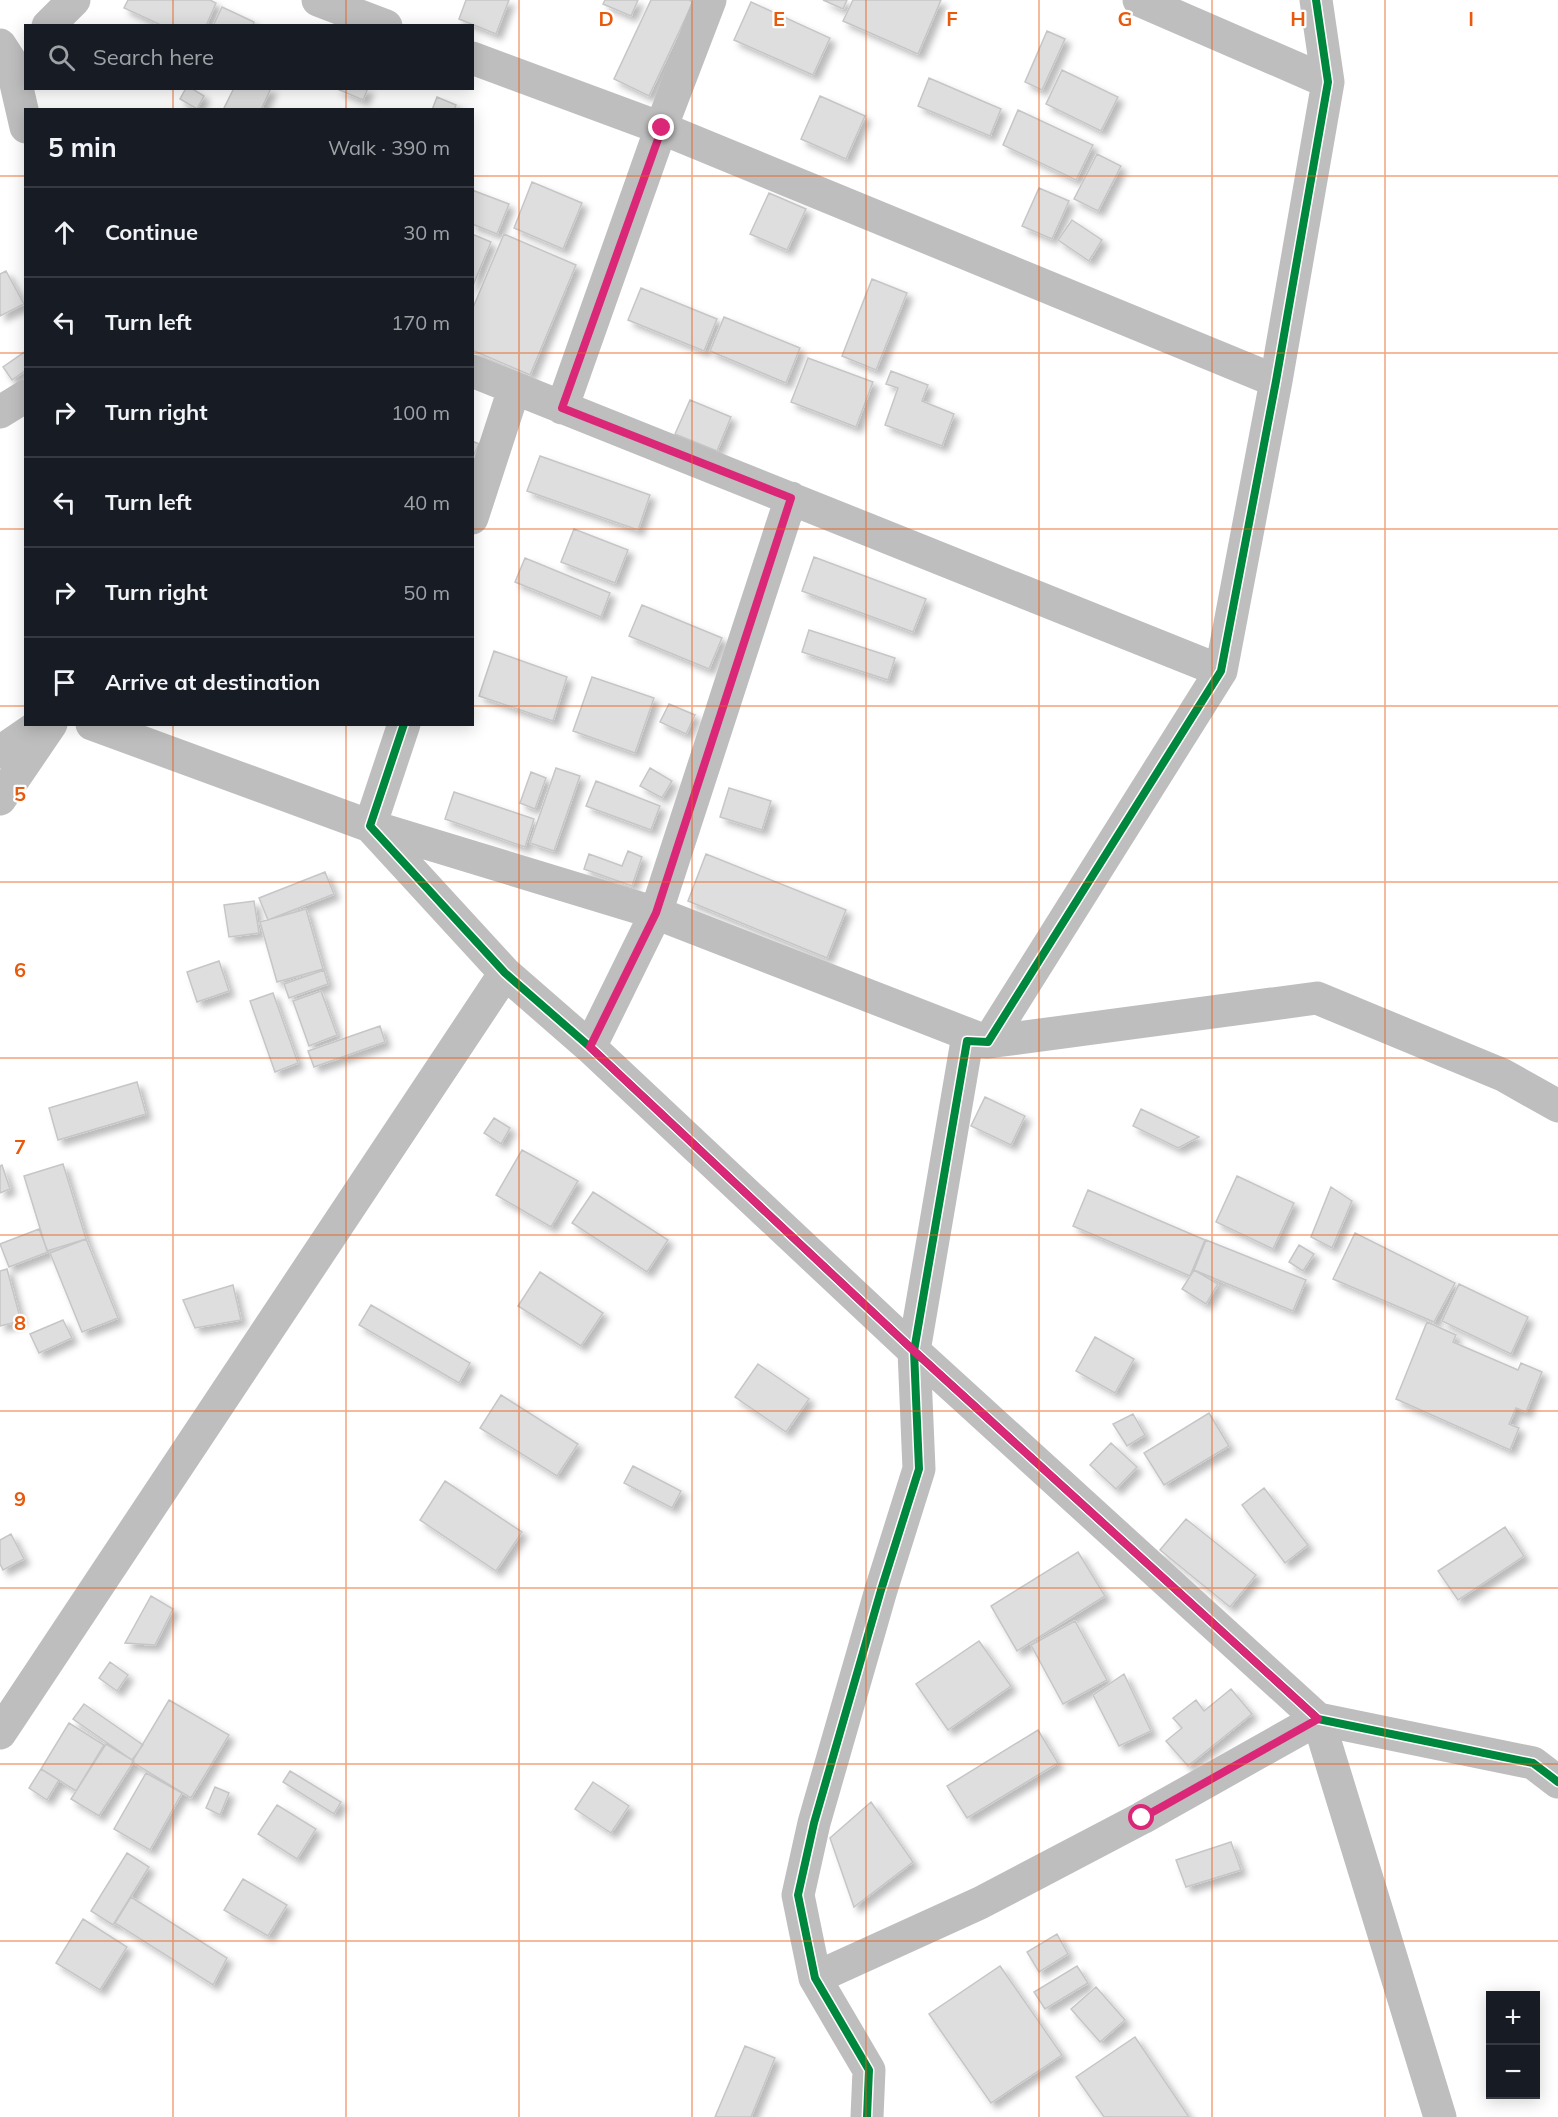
<!DOCTYPE html>
<html lang="en">
<head>
<meta charset="utf-8">
<style>
  body { margin:0; font-family:Mulish,sans-serif; background:#20242c; color:#f1f3f6 }
  .controls { position:absolute; right:18px; bottom:18px; display:grid; overflow:hidden; border-radius:0px; box-shadow:0 3px 15px #0003 }
  .controls button { width:54px; height:54px; display:grid; place-items:center; padding:0; border:0; border-bottom:2px solid #363941; background:#171b24; color:#f1f3f6; font:30px sans-serif }
  .stop { position:absolute; width:18px; height:18px; margin:-14px; border:4px solid #db2777; border-radius:50%; background:#fff }
  .stop.end { background:#db2777; border-color:#fff; box-shadow:0 2px 6px #0008 }
  .list { margin:0; padding:0; list-style:none }
  h2 { display:flex; justify-content:space-between; align-items:center; height:78px; margin:0; padding:0 24px; font-size:26px }
  h2 small { font-size:20px; font-weight:400; color:#9ea1a6 }
  .list li { display:grid; grid-template-columns:39px 1fr auto; gap:18px; align-items:center; box-sizing:border-box; height:90px; padding:0 24px; border-top:2px solid #363941 }
  .list b { display:block; font-size:22px; white-space:nowrap }
  .list em { font-size:20px; font-style:normal; color:#9ea1a6 }
  .icon { flex:none; width:33px; height:33px; fill:none; stroke:currentColor; stroke-width:2; stroke-linecap:round; stroke-linejoin:round }
  .map { position:relative; flex:none; width:1558px; height:2117px; overflow:hidden }
  .search { position:absolute; background:#171b24; box-shadow:0 3px 15px #0003; left:24px; top:24px; width:450px; height:66px; display:flex; align-items:center; gap:15px; box-sizing:border-box; padding:0 21px; border-radius:0px; color:#9ea1a6; font-size:22px }
  .panel { position:absolute; background:#171b24; box-shadow:0 3px 15px #0003; left:24px; top:108px; width:450px; height:618px; border-radius:0px }
  .map>svg:first-child { display:block }
  .building { fill:#dedede; stroke:#c6c6c6; stroke-width:1.5; filter:url(#shadow) }
  .lines { fill:none; stroke-linecap:round; stroke-linejoin:round }
  .minor { stroke:#bebebe; stroke-width:33 }
  .cycleway-casing { stroke:#fff; stroke-width:11 }
  .cycleway { stroke:#00873e; stroke-width:8 }
  .route { stroke:#db2777; stroke-width:8 }
  .grid { fill:none; stroke:#e8590c; stroke-width:1.5; stroke-opacity:0.55 }
  .grid-label { font-size:20px; text-anchor:middle; font-weight:bold; fill:#e8590c; stroke:#fff; stroke-width:4.5; stroke-linejoin:round; paint-order:stroke }
</style>
</head>
<body>
<div class="map">
<svg width="1558" height="2117" viewBox="0 0 1558 2117">
  <defs>
    <filter id="shadow"><feDropShadow dx="5.5" dy="5.5" stdDeviation="3" flood-color="#0004"/></filter>
  </defs>
  <rect width="100%" height="100%" fill="#fff"/>
  <path class="building" d="M 128,0 L 210,0 L 216,3 L 206,26 L 163,26 L 124,8 Z
    M 466,0 L 509,0 L 496,34 L 459,19 Z
    M 605,0 L 638,0 L 631,16 L 603,4 Z
    M 651,0 L 689,0 L 693,2 L 649,96 L 614,79 Z
    M 823,0 L 847,0 L 843,9 Z
    M 853,0 L 941,0 L 918,54 L 843,21 Z
    M 751,2 L 830,38 L 813,75 L 734,40 Z
    M 222,7 L 254,22 L 253,26 L 213,26 Z
    M 1047,31 L 1065,39 L 1042,90 L 1025,82 Z
    M 1062,70 L 1118,97 L 1101,131 L 1046,104 Z
    M 929,78 L 1001,109 L 990,136 L 918,106 Z
    M 186,88 L 191,88 L 204,96 L 197,109 L 180,99 Z
    M 234,88 L 271,88 L 261,110 L 223,110 Z
    M 335,88 L 368,88 L 363,100 Z
    M 820,96 L 865,116 L 846,159 L 801,139 Z
    M 437,97 L 456,105 L 454,110 L 432,110 Z
    M 1018,110 L 1093,145 L 1076,180 L 1003,145 Z
    M 1097,154 L 1121,166 L 1098,211 L 1074,199 Z
    M 532,182 L 582,203 L 563,249 L 514,228 Z
    M 1039,188 L 1069,201 L 1052,239 L 1022,226 Z
    M 472,190 L 509,204 L 497,234 L 472,224 Z
    M 769,193 L 806,209 L 787,250 L 750,234 Z
    M 1072,220 L 1102,240 L 1089,261 L 1058,240 Z
    M 472,234 L 491,242 L 472,288 Z
    M 504,234 L 576,265 L 530,375 L 472,350 L 472,310 Z
    M 6,271 L 24,304 L 0,316 L 0,274 Z
    M 872,279 L 907,293 L 876,370 L 842,356 Z
    M 641,288 L 717,319 L 704,351 L 628,320 Z
    M 724,317 L 800,348 L 786,383 L 710,351 Z
    M 26,351 L 26,370 L 12,380 L 3,367 Z
    M 808,358 L 873,382 L 856,427 L 791,402 Z
    M 891,371 L 928,385 L 922,401 L 954,414 L 942,446 L 885,425 L 898,388 L 886,384 Z
    M 690,400 L 731,417 L 717,451 L 675,434 Z
    M 472,441 L 479,444 L 472,459 Z
    M 540,456 L 650,495 L 638,530 L 527,491 Z
    M 574,529 L 628,550 L 615,583 L 561,562 Z
    M 814,557 L 926,599 L 913,632 L 802,591 Z
    M 525,558 L 610,593 L 601,617 L 515,582 Z
    M 642,605 L 722,638 L 709,669 L 629,636 Z
    M 809,630 L 895,658 L 888,680 L 802,652 Z
    M 494,651 L 567,677 L 553,721 L 479,696 Z
    M 592,677 L 654,698 L 635,753 L 573,731 Z
    M 669,704 L 695,715 L 686,734 L 660,722 Z
    M 556,768 L 580,776 L 554,851 L 530,843 Z
    M 650,768 L 672,781 L 662,798 L 640,786 Z
    M 531,772 L 546,778 L 535,809 L 520,803 Z
    M 596,781 L 660,806 L 651,830 L 586,806 Z
    M 729,788 L 771,801 L 762,830 L 720,817 Z
    M 454,792 L 534,819 L 525,847 L 445,819 Z
    M 628,851 L 642,857 L 632,886 L 584,869 L 589,854 L 622,866 Z
    M 706,854 L 846,910 L 827,958 L 688,901 Z
    M 325,872 L 334,894 L 268,920 L 259,898 Z
    M 254,901 L 259,933 L 229,937 L 224,905 Z
    M 306,909 L 323,969 L 277,982 L 260,922 Z
    M 219,961 L 229,991 L 197,1002 L 187,972 Z
    M 324,970 L 328,984 L 289,998 L 284,984 Z
    M 321,991 L 337,1035 L 309,1046 L 293,1001 Z
    M 273,993 L 298,1063 L 275,1072 L 250,1001 Z
    M 380,1026 L 385,1042 L 314,1067 L 308,1051 Z
    M 137,1082 L 146,1114 L 58,1140 L 49,1108 Z
    M 985,1097 L 1025,1116 L 1011,1145 L 971,1126 Z
    M 1141,1109 L 1199,1137 L 1178,1148 L 1133,1126 Z
    M 494,1118 L 510,1128 L 501,1144 L 484,1133 Z
    M 522,1150 L 578,1181 L 551,1227 L 496,1195 Z
    M 63,1164 L 86,1239 L 47,1251 L 24,1176 Z
    M 2,1165 L 10,1189 L 0,1193 L 0,1166 Z
    M 1237,1176 L 1294,1203 L 1273,1249 L 1216,1222 Z
    M 1331,1187 L 1352,1201 L 1332,1248 L 1311,1237 Z
    M 1088,1190 L 1205,1240 L 1190,1276 L 1073,1226 Z
    M 593,1192 L 668,1240 L 647,1272 L 572,1223 Z
    M 39,1229 L 48,1252 L 9,1267 L 0,1244 Z
    M 1355,1233 L 1455,1283 L 1434,1322 L 1333,1279 Z
    M 86,1239 L 118,1318 L 82,1332 L 50,1253 Z
    M 1206,1240 L 1306,1280 L 1293,1311 L 1194,1270 Z
    M 1299,1245 L 1314,1254 L 1303,1271 L 1289,1262 Z
    M 7,1269 L 21,1321 L 0,1326 L 0,1271 Z
    M 1194,1270 L 1218,1284 L 1206,1304 L 1182,1289 Z
    M 540,1272 L 603,1313 L 581,1346 L 518,1306 Z
    M 1459,1284 L 1528,1317 L 1511,1354 L 1442,1321 Z
    M 233,1285 L 241,1320 L 195,1328 L 183,1300 Z
    M 371,1305 L 470,1363 L 459,1383 L 359,1325 Z
    M 63,1320 L 72,1338 L 39,1353 L 30,1334 Z
    M 1427,1322 L 1456,1335 L 1453,1342 L 1518,1370 L 1521,1363 L 1542,1372 L 1526,1412 L 1516,1408 L 1509,1424 L 1519,1428 L 1510,1450 L 1396,1399 Z
    M 1095,1337 L 1134,1359 L 1115,1393 L 1076,1371 Z
    M 758,1364 L 809,1399 L 786,1432 L 735,1397 Z
    M 501,1395 L 578,1444 L 557,1476 L 480,1428 Z
    M 1209,1413 L 1229,1446 L 1164,1485 L 1144,1453 Z
    M 1133,1414 L 1145,1435 L 1127,1446 L 1113,1424 Z
    M 1111,1443 L 1137,1467 L 1116,1489 L 1090,1465 Z
    M 633,1466 L 681,1491 L 672,1508 L 624,1483 Z
    M 445,1481 L 522,1532 L 496,1571 L 420,1520 Z
    M 1264,1488 L 1308,1545 L 1285,1563 L 1242,1505 Z
    M 1186,1519 L 1256,1575 L 1230,1607 L 1160,1550 Z
    M 1505,1527 L 1524,1556 L 1458,1600 L 1438,1571 Z
    M 11,1534 L 24,1559 L 3,1570 L 0,1564 L 0,1540 Z
    M 1078,1552 L 1105,1596 L 1017,1651 L 991,1606 Z
    M 151,1596 L 173,1609 L 155,1645 L 125,1643 Z
    M 1075,1621 L 1107,1680 L 1063,1704 L 1031,1645 Z
    M 979,1641 L 1011,1686 L 948,1730 L 916,1684 Z
    M 110,1662 L 128,1675 L 117,1691 L 99,1678 Z
    M 1124,1674 L 1151,1731 L 1119,1746 L 1093,1695 Z
    M 1231,1689 L 1252,1714 L 1188,1766 L 1166,1741 L 1182,1728 L 1173,1718 L 1196,1700 L 1204,1711 Z
    M 169,1700 L 229,1735 L 191,1798 L 132,1762 Z
    M 84,1704 L 143,1745 L 132,1760 L 73,1719 Z
    M 69,1723 L 104,1745 L 76,1791 L 41,1769 Z
    M 1038,1730 L 1058,1763 L 967,1818 L 947,1786 Z
    M 106,1744 L 134,1761 L 99,1816 L 71,1799 Z
    M 41,1769 L 59,1780 L 47,1800 L 29,1788 Z
    M 290,1771 L 341,1802 L 334,1814 L 283,1782 Z
    M 146,1773 L 182,1793 L 150,1850 L 114,1829 Z
    M 593,1782 L 629,1806 L 611,1833 L 575,1809 Z
    M 215,1787 L 229,1793 L 220,1815 L 206,1808 Z
    M 871,1802 L 913,1862 L 854,1907 L 830,1838 Z
    M 277,1805 L 316,1829 L 297,1859 L 258,1834 Z
    M 1231,1842 L 1241,1870 L 1186,1887 L 1176,1860 Z
    M 127,1853 L 149,1867 L 113,1925 L 91,1911 Z
    M 243,1879 L 287,1905 L 268,1936 L 224,1910 Z
    M 131,1897 L 227,1958 L 213,1985 L 115,1923 Z
    M 83,1919 L 127,1947 L 100,1990 L 56,1963 Z
    M 1057,1934 L 1068,1954 L 1039,1972 L 1027,1952 Z
    M 1000,1966 L 1062,2055 L 991,2103 L 929,2014 Z
    M 1077,1966 L 1088,1983 L 1045,2009 L 1034,1992 Z
    M 1096,1987 L 1125,2020 L 1100,2042 L 1071,2009 Z
    M 1135,2037 L 1189,2117 L 1104,2117 L 1076,2077 Z
    M 745,2046 L 775,2058 L 751,2117 L 715,2117 Z"/>
  <g class="lines">
    <path class="minor" d="M 318,0 L 386,26
      M 1139,0 L 1328,82
      M 48,26 L 74,0
      M 0,45 L 11,62 L 26,127
      M 472,58 L 661,128 L 1276,381
      M 472,371 L 1221,671
      M 562,408 L 661,128 L 710,0
      M 0,412 L 26,396
      M 472,518 L 514,389
      M 92,724 L 370,826 L 656,913 L 988,1042 L 1317,998 L 1503,1075 L 1558,1106
      M 404,724 L 370,826 L 505,973 L 590,1047 L 914,1351 L 1318,1719 L 1533,1763 L 1558,1782
      M 0,752 L 41,724
      M 0,799 L 51,724
      M 590,1047 L 656,913 L 791,498
      M 0,1733 L 505,973
      M 815,1978 L 980,1903 L 1142,1818 L 1318,1719 L 1440,2117
      M 867,2117 L 869,2070 L 815,1978 L 798,1895 L 814,1823 L 881,1590 L 919,1469 L 914,1351 L 967,1041 L 988,1042 L 1221,671 L 1276,381 L 1328,82 L 1316,0"/>
    <defs>
      <path id="cycleway" d="M 404,724 L 370,826 L 505,973 L 590,1047 L 914,1351 L 1318,1719 L 1533,1763 L 1558,1782
        M 867,2117 L 869,2070 L 815,1978 L 798,1895 L 814,1823 L 881,1590 L 919,1469 L 914,1351 L 967,1041 L 988,1042 L 1221,671 L 1276,381 L 1328,82 L 1316,0"/>
    </defs>
    <use href="#cycleway" class="cycleway-casing"/>
    <use href="#cycleway" class="cycleway"/>
  </g>
  <g class="lines">
    <path class="route" d="M 662,128 L 562,408 L 791,498 L 656,913 L 590,1047 L 914,1351 L 1318,1719 L 1142,1818"/>
  </g>
  <path class="grid" d="M 173,0 L 173,26M 346,0 L 346,26M 519,0 L 519,2117M 692,0 L 692,2117M 866,0 L 866,2117M 1039,0 L 1039,2117M 1212,0 L 1212,2117M 1385,0 L 1385,2117M 173,88 L 173,110M 346,88 L 346,110M 0,176 L 26,176M 472,176 L 1558,176M 0,353 L 26,353M 472,353 L 1558,353M 0,529 L 26,529M 472,529 L 1558,529M 0,706 L 26,706M 472,706 L 1558,706M 173,724 L 173,2117M 346,724 L 346,2117M 0,882 L 1558,882M 0,1058 L 1558,1058M 0,1235 L 1558,1235M 0,1411 L 1558,1411M 0,1588 L 1558,1588M 0,1764 L 1558,1764M 0,1941 L 1558,1941"/>
  <g class="grid-label">
    <text x="606" y="26">D</text>
    <text x="779" y="26">E</text>
    <text x="952" y="26">F</text>
    <text x="1125" y="26">G</text>
    <text x="1298" y="26">H</text>
    <text x="1471" y="26">I</text>
    <text x="20" y="801">5</text>
    <text x="20" y="977">6</text>
    <text x="20" y="1154">7</text>
    <text x="20" y="1330">8</text>
    <text x="20" y="1506">9</text>
  </g>
</svg>
<div class="controls">
<button>+</button>
<button>−</button>
</div>
<div class="stop" style="left:1142px;top:1818px"></div>
<div class="stop end" style="left:662px;top:128px"></div>
<div class="search"><svg class="icon" aria-label="search" viewBox="0 0 24 24"><circle cx="10" cy="10" r="6"/><path d="M15 15l6 6"/></svg>Search here</div>
<section class="panel">
<h2>5 min<small>Walk · 390 m</small></h2>
<ul class="list">
<li><svg class="icon" aria-label="ahead" viewBox="0 0 24 24"><path d="M12 20V5M6 11l6-6 6 6"/></svg><div><b>Continue</b></div><em>30 m</em></li>
<li><svg class="icon" aria-label="left" viewBox="0 0 24 24"><path d="M17 20v-9H6M10 6l-5 5 5 5"/></svg><div><b>Turn left</b></div><em>170 m</em></li>
<li><svg class="icon" aria-label="right" viewBox="0 0 24 24"><path d="M7 20v-9h11M14 6l5 5-5 5"/></svg><div><b>Turn right</b></div><em>100 m</em></li>
<li><svg class="icon" aria-label="left" viewBox="0 0 24 24"><path d="M17 20v-9H6M10 6l-5 5 5 5"/></svg><div><b>Turn left</b></div><em>40 m</em></li>
<li><svg class="icon" aria-label="right" viewBox="0 0 24 24"><path d="M7 20v-9h11M14 6l5 5-5 5"/></svg><div><b>Turn right</b></div><em>50 m</em></li>
<li><svg class="icon" aria-label="arrive" viewBox="0 0 24 24"><path d="M6 21V4h12l-3 4 3 4H6"/></svg><div><b>Arrive at destination</b></div></li>
</ul>
</section>
</div>
</body>
</html>
